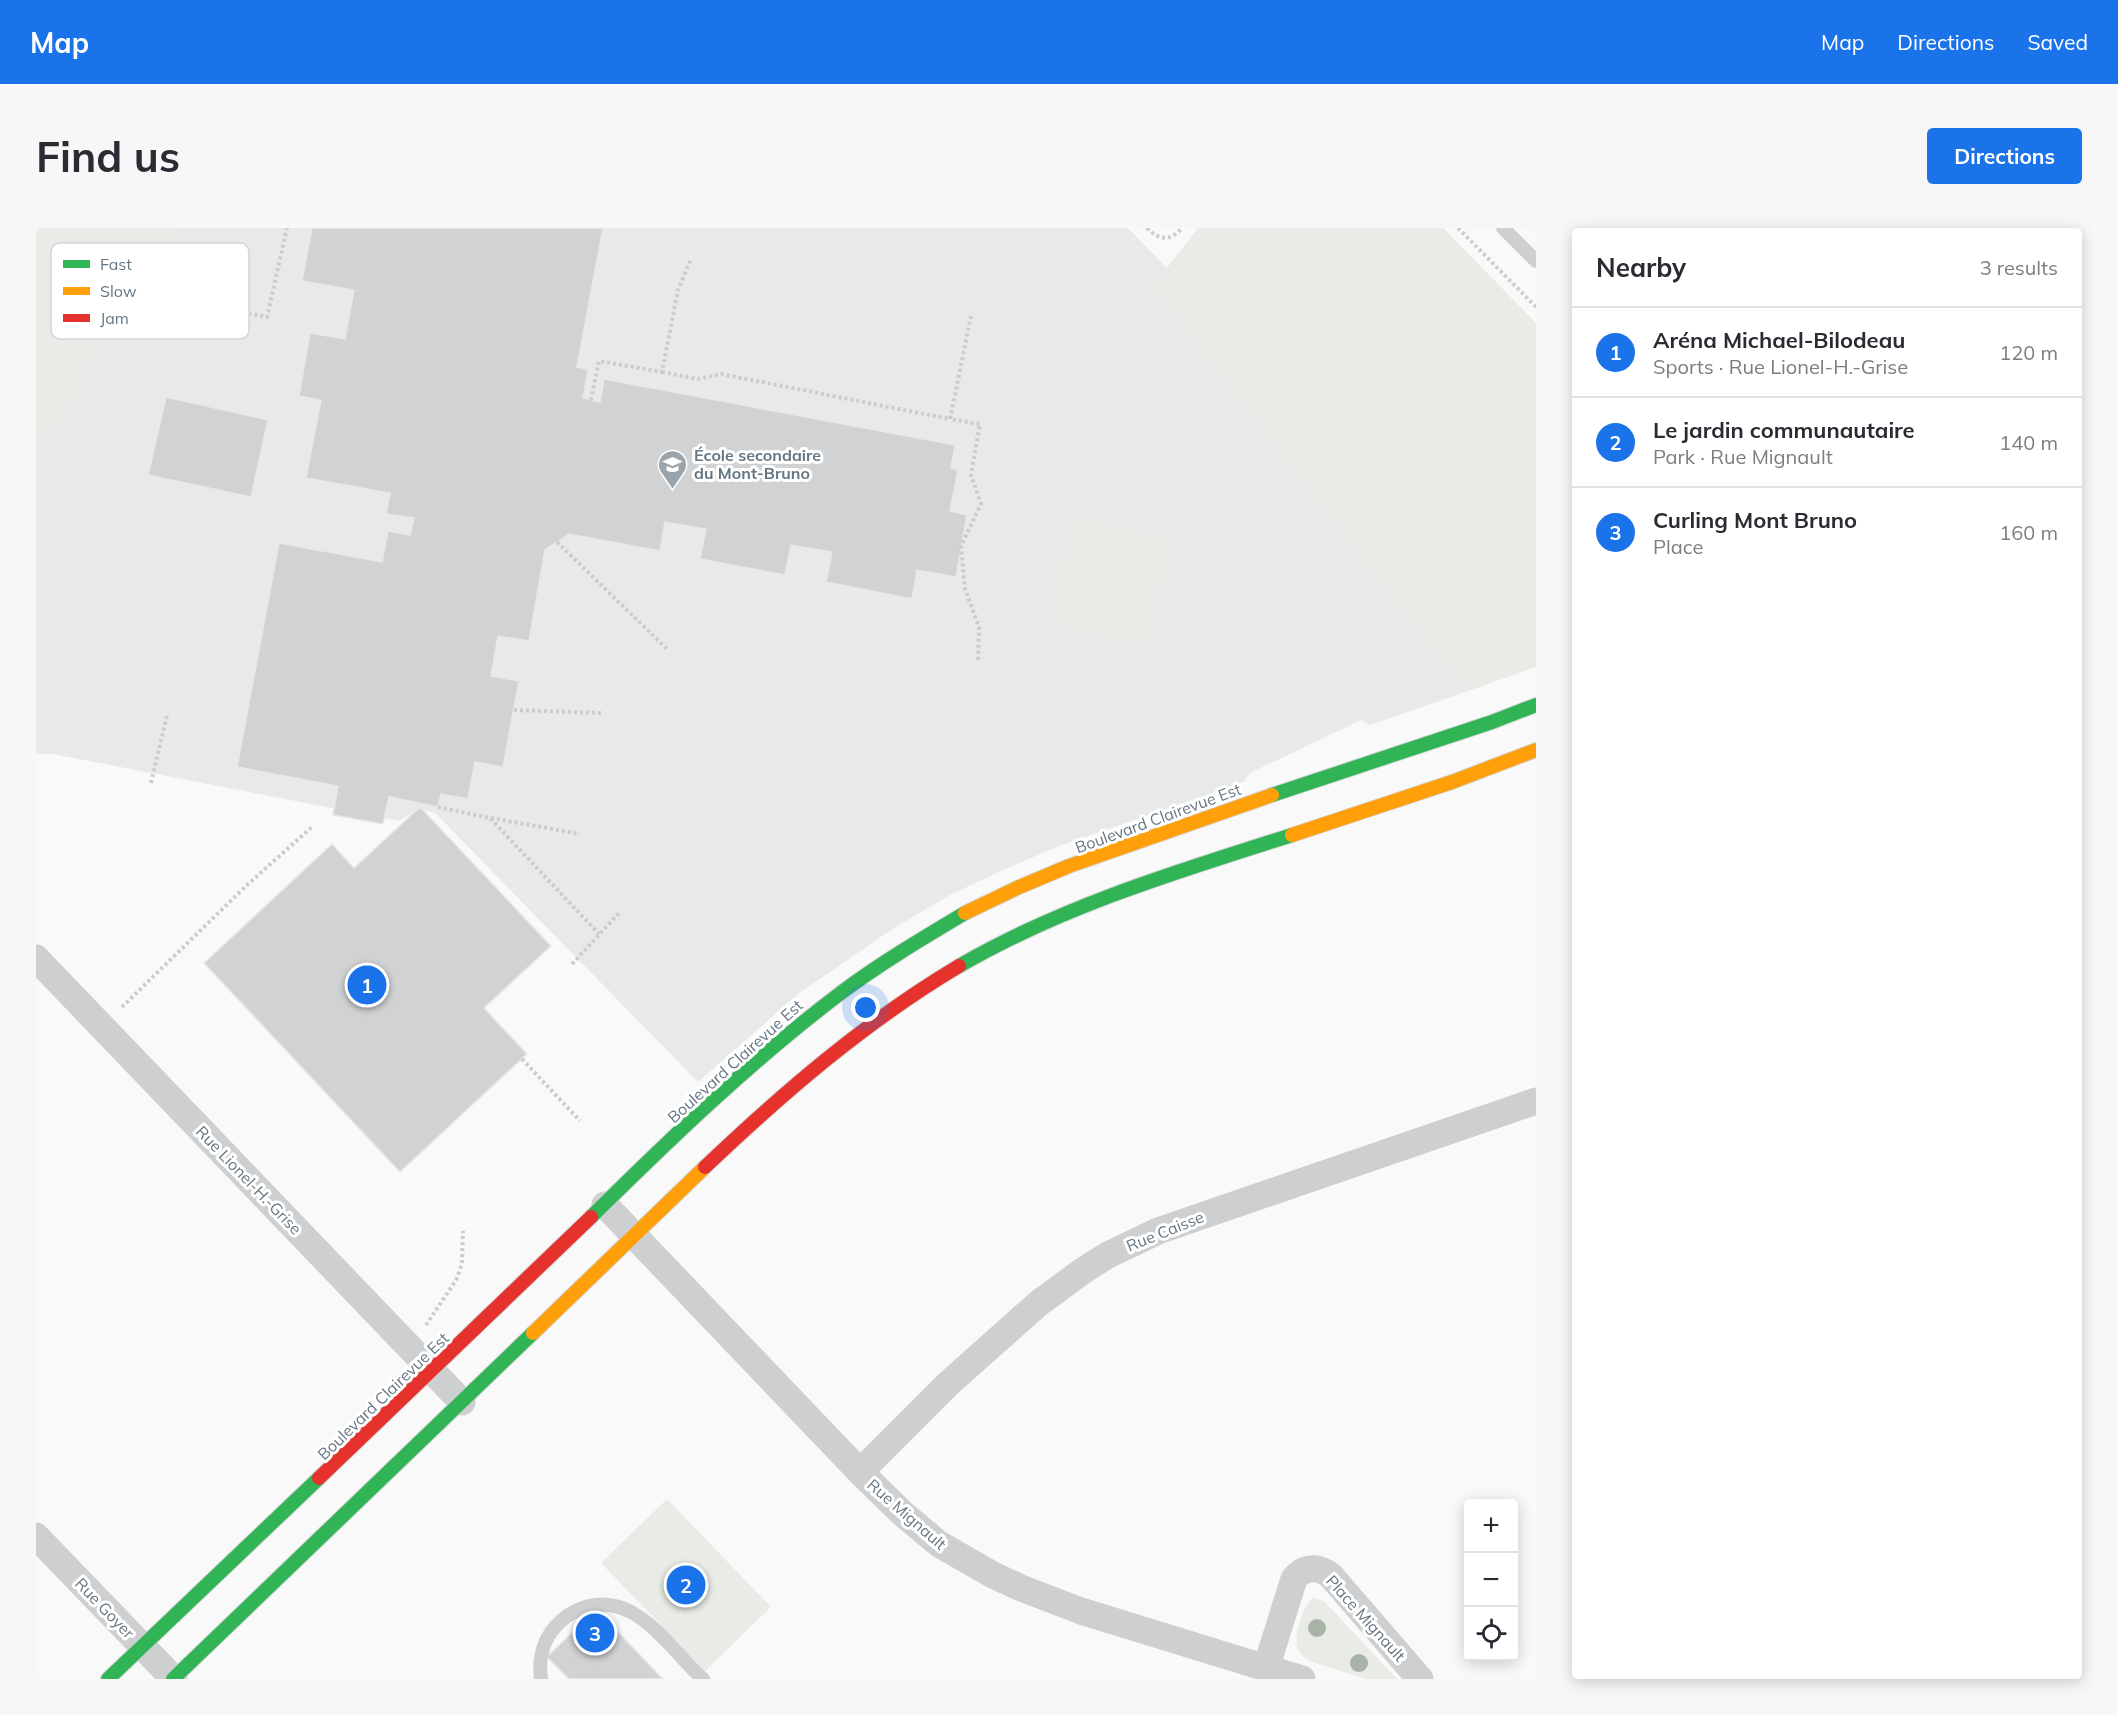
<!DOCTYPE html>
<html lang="en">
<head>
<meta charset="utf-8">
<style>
  body { margin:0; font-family:Mulish,sans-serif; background:#f7f7f7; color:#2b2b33 }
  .controls { position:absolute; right:18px; bottom:18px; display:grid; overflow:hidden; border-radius:6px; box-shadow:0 3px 15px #0003 }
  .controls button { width:54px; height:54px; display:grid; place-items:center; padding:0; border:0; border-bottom:2px solid #e1e1e2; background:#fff; color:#2b2b33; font:30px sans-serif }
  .you { position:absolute; left:830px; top:780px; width:21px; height:21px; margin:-15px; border:4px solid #fff; border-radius:50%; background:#1a73e8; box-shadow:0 0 0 9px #1a73e833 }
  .badge { display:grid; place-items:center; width:39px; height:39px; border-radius:50%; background:#1a73e8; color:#fff; font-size:20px; font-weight:700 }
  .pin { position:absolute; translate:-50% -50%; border:3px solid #fff; box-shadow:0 2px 6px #0006 }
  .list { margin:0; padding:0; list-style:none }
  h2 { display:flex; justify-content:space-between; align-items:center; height:78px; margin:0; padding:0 24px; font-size:26px }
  h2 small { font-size:20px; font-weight:400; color:#7c7c81 }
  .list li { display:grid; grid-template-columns:39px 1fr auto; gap:18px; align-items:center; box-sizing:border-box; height:90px; padding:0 24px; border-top:2px solid #e1e1e2 }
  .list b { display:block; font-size:22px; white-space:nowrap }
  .list p { margin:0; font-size:20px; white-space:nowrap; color:#7c7c81 }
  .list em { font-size:20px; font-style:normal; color:#7c7c81 }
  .icon { flex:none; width:33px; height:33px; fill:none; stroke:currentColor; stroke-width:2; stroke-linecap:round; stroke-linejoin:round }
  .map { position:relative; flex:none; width:1500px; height:1451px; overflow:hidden; border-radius:6px }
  header { display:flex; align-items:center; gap:36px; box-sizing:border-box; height:84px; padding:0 30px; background:#1a73e8; color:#fff }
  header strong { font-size:28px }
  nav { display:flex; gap:33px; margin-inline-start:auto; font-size:21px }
  .intro { display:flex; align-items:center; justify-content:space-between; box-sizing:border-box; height:144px; padding:0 36px }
  h1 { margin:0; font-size:42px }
  .button { padding:15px 27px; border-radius:6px; background:#1a73e8; color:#fff; font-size:21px; font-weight:700 }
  main { display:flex; gap:36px; padding:0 36px }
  aside { flex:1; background:#fff; border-radius:6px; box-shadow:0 3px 15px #0003 }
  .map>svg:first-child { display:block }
  .built { fill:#e8e9e9 }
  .green { fill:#e8ebe6 }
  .building { fill:#d0d2d3; stroke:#e8e8e8; stroke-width:1.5 }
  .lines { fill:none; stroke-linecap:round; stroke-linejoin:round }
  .fast-casing { stroke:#d5d6d7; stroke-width:16 }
  .slow-casing { stroke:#d5d6d7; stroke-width:16 }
  .jam-casing { stroke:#d5d6d7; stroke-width:16 }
  .path { stroke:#cbcccd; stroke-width:4; stroke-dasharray:3 3; stroke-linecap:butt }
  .lane { stroke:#cecfd0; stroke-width:14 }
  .street { stroke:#cecfd0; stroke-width:27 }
  .fast { stroke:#30b455; stroke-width:14 }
  .slow { stroke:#ff9f0a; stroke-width:14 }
  .jam { stroke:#e5322d; stroke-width:14 }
  .tree { fill:#a9b3a7 }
  .labels { text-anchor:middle; stroke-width:6; stroke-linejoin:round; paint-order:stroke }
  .poi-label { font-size:16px; font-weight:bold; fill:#657683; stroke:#fff; text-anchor:start }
  .street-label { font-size:16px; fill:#657683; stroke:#fff }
  .key { fill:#fff; stroke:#d1d6da; stroke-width:1.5 }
  .key-label { font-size:16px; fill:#657683 }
</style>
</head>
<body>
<header>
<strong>Map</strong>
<nav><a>Map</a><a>Directions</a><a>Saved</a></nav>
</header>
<div class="intro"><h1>Find us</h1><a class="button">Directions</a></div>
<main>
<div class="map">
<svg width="1500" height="1451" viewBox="0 0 1500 1451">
  <rect width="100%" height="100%" fill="#f9f9f9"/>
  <path class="built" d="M 0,0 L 1092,0 L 1131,40 L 1116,59 L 1432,463 L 1334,497 L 1325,492 L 1214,545 L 1208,554 L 1023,618 L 967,642 L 914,667 L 858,700 L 762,766 L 662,854 L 399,585 L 383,581 L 363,593 L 17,526 L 0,526 Z"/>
  <path class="green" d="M 0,0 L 143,0 L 79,74 L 27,197 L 0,205 Z
    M 1162,0 L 1407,0 L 1500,95 L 1500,439 L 1432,463 L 1350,362 L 1116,59 Z
    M 1034,290 L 1134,309 L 1114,417 L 1014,398 Z
    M 631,1271 L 735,1379 L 669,1443 L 565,1335 Z
    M 1277,1370 L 1288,1373 L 1361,1451 L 1330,1451 L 1273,1433 C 1268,1429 1263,1425 1261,1419 C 1258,1408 1268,1375 1277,1370 Z"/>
  <path class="building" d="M 276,0 L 567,0 L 541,139 L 552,142 L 547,170 L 564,174 L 568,151 L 919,217 L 915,240 L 922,242 L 914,283 L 931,287 L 920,349 L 881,342 L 876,371 L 790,354 L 796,324 L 755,317 L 749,347 L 664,331 L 670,301 L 629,294 L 624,323 L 533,306 L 509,322 L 493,413 L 462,408 L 455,448 L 483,453 L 467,539 L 439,534 L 432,571 L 405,566 L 402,579 L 353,569 L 347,596 L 297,587 L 302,558 L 201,539 L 243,315 L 346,334 L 352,303 L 374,307 L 378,290 L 350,286 L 354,265 L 270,250 L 285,172 L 263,168 L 274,105 L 309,111 L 318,62 L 266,53 Z
    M 130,169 L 232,192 L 215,269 L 112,247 Z
    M 384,579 L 515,718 L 448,780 L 491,826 L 364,944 L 168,735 L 296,616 L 318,640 Z
    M 560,1381 L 627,1451 L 533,1451 L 511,1429 Z"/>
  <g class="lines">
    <defs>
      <path id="fast" d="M 1236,567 L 1456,494 L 1500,477
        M 923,738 C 1026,678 1143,643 1256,607
        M 555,989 C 635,910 716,832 806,764 C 845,735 887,710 929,685
        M 72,1451 L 283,1250
        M 137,1451 L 497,1105"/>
      <path id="slow" d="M 1256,607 L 1416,554 L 1500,522
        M 929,685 L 981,660 L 1033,638 L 1236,567
        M 497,1105 L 669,939"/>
      <path id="jam" d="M 669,939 C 748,864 829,794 923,738
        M 283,1250 L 555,989"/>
    </defs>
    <use href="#fast" class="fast-casing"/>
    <use href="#slow" class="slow-casing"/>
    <use href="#jam" class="jam-casing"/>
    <path class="path" d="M 1111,0 C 1123,12 1134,14 1146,0
      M 1422,0 L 1500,79
      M 935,88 L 914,191 L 944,196 L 935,247 L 945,276 L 925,318 L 929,361 L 943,399 L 942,432
      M 175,109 L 183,80 L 231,89 L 251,0
      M 626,144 L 662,151 L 685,146 L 914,191
      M 555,172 L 563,133 L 626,144 L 642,62 L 654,33
      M 521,314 L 631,421
      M 478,482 L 565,485
      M 115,555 L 131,487
      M 402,579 L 454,590 L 563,706
      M 455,590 L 544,606
      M 536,736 L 584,684
      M 86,779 L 211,657 L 277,598
      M 486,831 L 544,893
      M 390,1097 L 420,1052 L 426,1036 L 427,1003"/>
    <path class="lane" d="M 1467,0 L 1500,33
      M 505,1451 C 502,1429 508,1408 525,1393 C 533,1385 543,1381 553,1378 C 604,1367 634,1422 667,1451"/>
    <path class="street" d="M 0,730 L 426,1174
      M 569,977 L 824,1244 L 866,1285 L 903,1316 L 957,1347 L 985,1360 L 1045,1383 L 1266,1451
      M 824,1244 L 912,1156 L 1003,1075 L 1048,1042 L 1072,1027 L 1122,1003 L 1500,873
      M 0,1308 L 138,1451
      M 1230,1440 L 1258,1351 C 1268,1338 1282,1338 1295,1348 L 1384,1451"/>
    <use href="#fast" class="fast"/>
    <use href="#slow" class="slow"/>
    <use href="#jam" class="jam"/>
  </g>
  <g class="tree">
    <circle cx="1281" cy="1400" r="9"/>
    <circle cx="1323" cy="1435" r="9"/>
  </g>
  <defs>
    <symbol id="school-pin" viewBox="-11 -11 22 30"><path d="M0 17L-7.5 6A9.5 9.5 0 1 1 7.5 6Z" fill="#99a4ac" stroke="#fff"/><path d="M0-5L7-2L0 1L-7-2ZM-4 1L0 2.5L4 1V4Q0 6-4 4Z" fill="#fff"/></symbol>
  </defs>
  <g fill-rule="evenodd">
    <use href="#school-pin" x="620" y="220" width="33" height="45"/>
  </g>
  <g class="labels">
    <g class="poi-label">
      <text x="658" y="233">École secondaire<tspan x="658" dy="18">du Mont-Bruno</tspan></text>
    </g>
    <g class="street-label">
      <text transform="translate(1122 590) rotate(-20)" y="6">Boulevard Clairevue Est</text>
      <text transform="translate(699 833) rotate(-42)" y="6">Boulevard Clairevue Est</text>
      <text transform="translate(213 952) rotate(46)" y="6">Rue Lionel-H.-Grise</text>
      <text transform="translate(1129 1003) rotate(-22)" y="6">Rue Caisse</text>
      <text transform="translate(347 1168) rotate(-44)" y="6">Boulevard Clairevue Est</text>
      <text transform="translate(871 1286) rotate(41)" y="6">Rue Mignault</text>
      <text transform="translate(69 1380) rotate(46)" y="6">Rue Goyer</text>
      <text transform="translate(1330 1390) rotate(48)" y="6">Place Mignault</text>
    </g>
  </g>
  <rect x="15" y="15" width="198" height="96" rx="9" class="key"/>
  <rect x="27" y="32" width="27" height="8" fill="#30b455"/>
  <rect x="27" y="59" width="27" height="8" fill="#ff9f0a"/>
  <rect x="27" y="86" width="27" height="8" fill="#e5322d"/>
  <g class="key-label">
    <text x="64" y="42">Fast</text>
    <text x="64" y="69">Slow</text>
    <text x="64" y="96">Jam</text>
  </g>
</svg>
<div class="controls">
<button>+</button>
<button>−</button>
<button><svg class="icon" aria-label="locate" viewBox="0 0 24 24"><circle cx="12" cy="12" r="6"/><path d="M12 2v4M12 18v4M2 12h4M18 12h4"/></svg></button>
</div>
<div class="you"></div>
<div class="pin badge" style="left:331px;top:757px">1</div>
<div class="pin badge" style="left:650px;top:1357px">2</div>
<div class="pin badge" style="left:559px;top:1405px">3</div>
</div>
<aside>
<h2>Nearby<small>3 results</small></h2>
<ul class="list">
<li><span class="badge">1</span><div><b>Aréna Michael-Bilodeau</b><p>Sports · Rue Lionel-H.-Grise</p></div><em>120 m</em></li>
<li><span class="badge">2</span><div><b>Le jardin communautaire</b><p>Park · Rue Mignault</p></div><em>140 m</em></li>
<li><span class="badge">3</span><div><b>Curling Mont Bruno</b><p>Place</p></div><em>160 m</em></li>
</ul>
</aside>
</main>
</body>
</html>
